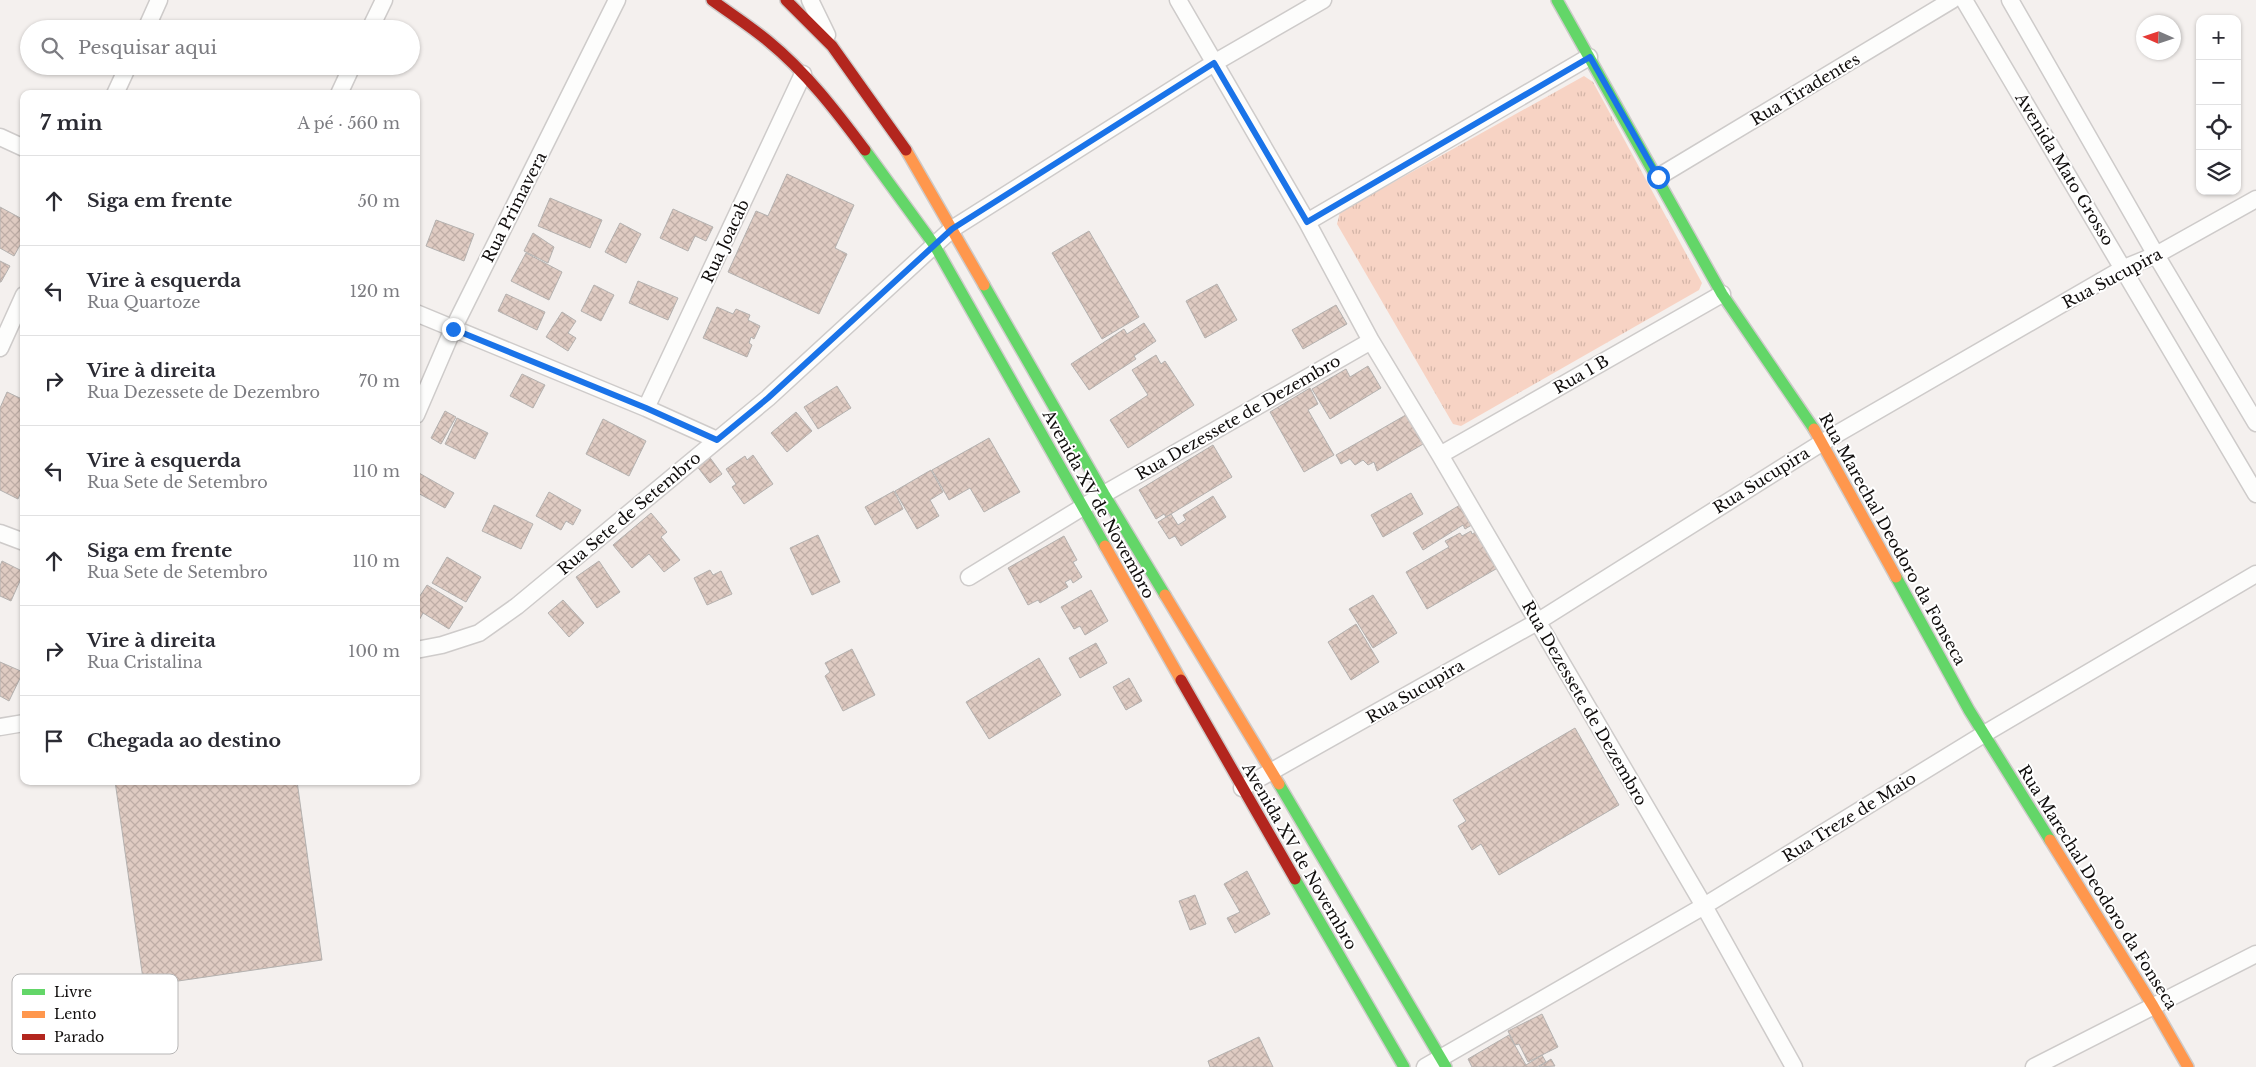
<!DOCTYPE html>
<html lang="pt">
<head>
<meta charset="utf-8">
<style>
  body { margin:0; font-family:"Libre Baskerville",serif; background:#f2f2f3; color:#2b2b33 }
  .controls { position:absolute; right:15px; top:15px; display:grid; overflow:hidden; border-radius:10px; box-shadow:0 1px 4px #0004 }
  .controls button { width:45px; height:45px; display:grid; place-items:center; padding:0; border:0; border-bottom:1px solid #e1e1e2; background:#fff; color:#2b2b33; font:25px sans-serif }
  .compass { position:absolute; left:2136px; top:15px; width:45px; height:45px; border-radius:50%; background:#fff; box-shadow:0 1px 4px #0004; rotate:273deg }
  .stop { position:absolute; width:15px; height:15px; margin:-11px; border:4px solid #1a73e8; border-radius:50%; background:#fff }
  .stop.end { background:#1a73e8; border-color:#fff; box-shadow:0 1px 5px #0008 }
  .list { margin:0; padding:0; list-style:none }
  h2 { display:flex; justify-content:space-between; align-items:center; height:65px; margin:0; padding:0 20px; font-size:21px }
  h2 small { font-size:16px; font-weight:400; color:#7c7c81 }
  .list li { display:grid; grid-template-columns:32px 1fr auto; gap:15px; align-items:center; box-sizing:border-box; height:90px; padding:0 20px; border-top:1px solid #e1e1e2 }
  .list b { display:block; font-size:19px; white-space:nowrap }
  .list p { margin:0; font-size:16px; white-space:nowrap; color:#7c7c81 }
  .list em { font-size:16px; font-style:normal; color:#7c7c81 }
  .icon { flex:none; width:28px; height:28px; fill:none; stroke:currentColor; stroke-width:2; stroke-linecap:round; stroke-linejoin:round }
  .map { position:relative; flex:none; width:2256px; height:1067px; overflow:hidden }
  .search { position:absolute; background:#fff; box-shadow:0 1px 4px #0004; left:20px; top:20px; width:400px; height:55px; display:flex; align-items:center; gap:12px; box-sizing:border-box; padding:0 18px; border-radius:28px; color:#7c7c81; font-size:19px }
  .panel { position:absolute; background:#fff; box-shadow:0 1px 4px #0004; left:20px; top:90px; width:400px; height:695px; border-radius:10px }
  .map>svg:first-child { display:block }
  .park { fill:url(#park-tufts) }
  .building { fill:url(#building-cross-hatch); stroke:#b4b1af }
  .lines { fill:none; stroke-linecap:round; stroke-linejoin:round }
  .street-casing { stroke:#cecbca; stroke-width:19 }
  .fast-casing { stroke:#cecbca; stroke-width:14 }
  .slow-casing { stroke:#cecbca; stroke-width:14 }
  .jam-casing { stroke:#cecbca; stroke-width:14 }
  .street { stroke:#fdfdfc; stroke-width:16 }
  .fast { stroke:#63d668; stroke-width:11 }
  .slow { stroke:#ff974d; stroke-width:11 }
  .jam { stroke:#b3261e; stroke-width:11 }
  .route { stroke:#1a73e8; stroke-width:6 }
  .labels { text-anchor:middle; stroke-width:4; stroke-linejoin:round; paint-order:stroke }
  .street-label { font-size:16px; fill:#100d0c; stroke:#fff }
  .key { fill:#fff; stroke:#b7b6b6; stroke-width:1 }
  .key-label { font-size:14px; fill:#100d0c }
</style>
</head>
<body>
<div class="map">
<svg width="2256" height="1067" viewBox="0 0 2256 1067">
  <defs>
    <pattern id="park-tufts" width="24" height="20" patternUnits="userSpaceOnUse" patternTransform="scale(1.25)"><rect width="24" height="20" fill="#f7d3c4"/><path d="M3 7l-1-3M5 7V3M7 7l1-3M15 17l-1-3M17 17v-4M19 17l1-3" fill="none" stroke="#d3b4a7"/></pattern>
    <pattern id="building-cross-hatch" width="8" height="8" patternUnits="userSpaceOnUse" patternTransform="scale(1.25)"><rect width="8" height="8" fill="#dfcbc2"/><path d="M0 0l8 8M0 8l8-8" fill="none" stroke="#beada6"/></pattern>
  </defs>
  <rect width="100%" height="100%" fill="#f4f0ee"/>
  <path class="park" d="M 1584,76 L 1593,82 L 1702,283 L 1699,290 L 1461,426 L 1453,424 L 1337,224 L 1340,212 Z"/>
  <path class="building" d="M 787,174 L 854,205 L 835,248 L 847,254 L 819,314 L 728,272 L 756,211 L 768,216 Z
    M 550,198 L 602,220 L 590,248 L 538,226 Z
    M 0,207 L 24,220 L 24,238 L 14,256 L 0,248 Z
    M 673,209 L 713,227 L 706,241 L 695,236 L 688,251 L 660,238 Z
    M 436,220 L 474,234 L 464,261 L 426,246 Z
    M 620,223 L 641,234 L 626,263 L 605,252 Z
    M 1089,231 L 1139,317 L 1102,339 L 1052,253 Z
    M 533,233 L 554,247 L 548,263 L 524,251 Z
    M 526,253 L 562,272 L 549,300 L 511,281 Z
    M 0,261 L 10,266 L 1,282 L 0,282 Z
    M 638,281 L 678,298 L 668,320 L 629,303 Z
    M 1217,284 L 1237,320 L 1205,338 L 1186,301 Z
    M 594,285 L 614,295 L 601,321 L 581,311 Z
    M 506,294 L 545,312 L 537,330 L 498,311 Z
    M 1336,305 L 1347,324 L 1303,349 L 1292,330 Z
    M 717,307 L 733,314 L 736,309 L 750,315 L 748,320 L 760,326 L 754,339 L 751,337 L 749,343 L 752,345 L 747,357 L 703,338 Z
    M 562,312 L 576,321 L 568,333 L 576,338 L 568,351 L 546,337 Z
    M 1144,323 L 1156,341 L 1134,356 L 1136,359 L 1089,390 L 1071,364 L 1124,329 L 1127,334 Z
    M 1156,355 L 1161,364 L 1165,361 L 1194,405 L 1128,448 L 1110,420 L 1148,395 L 1132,370 Z
    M 1368,366 L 1381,388 L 1330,419 L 1312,389 L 1346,369 L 1350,377 Z
    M 522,374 L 545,385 L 533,408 L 510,396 Z
    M 837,386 L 851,408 L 818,429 L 804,407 Z
    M 1310,388 L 1318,404 L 1308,410 L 1334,455 L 1304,472 L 1270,412 Z
    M 7,392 L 24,400 L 24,485 L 18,499 L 0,490 L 0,408 Z
    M 445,411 L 456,417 L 441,444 L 431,438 Z
    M 796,412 L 812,431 L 787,452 L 771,433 Z
    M 1411,412 L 1430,440 L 1377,471 L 1374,462 L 1368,465 L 1363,460 L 1355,465 L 1350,459 L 1341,464 L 1336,455 Z
    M 457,418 L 488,433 L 475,459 L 445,444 Z
    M 603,419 L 646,441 L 629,476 L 586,454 Z
    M 989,438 L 1020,492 L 984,512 L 970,488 L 949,500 L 932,470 Z
    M 1213,445 L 1232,477 L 1171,514 L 1166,517 L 1164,514 L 1156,519 L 1139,490 Z
    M 708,455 L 722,474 L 710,483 L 696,465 Z
    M 753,455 L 773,484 L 744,504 L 732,487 L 736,484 L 726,469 L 745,456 L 747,460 Z
    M 931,470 L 943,492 L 930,500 L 939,516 L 917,529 L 895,491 Z
    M 419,473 L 454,493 L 445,508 L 416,492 L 416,478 Z
    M 894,491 L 903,509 L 875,525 L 865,507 Z
    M 549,492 L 581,510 L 573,525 L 566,521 L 561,530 L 536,516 Z
    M 1411,493 L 1423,514 L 1383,537 L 1371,515 Z
    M 1213,496 L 1226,517 L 1181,546 L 1175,536 L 1169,539 L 1158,522 L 1171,514 L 1178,525 L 1186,520 L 1183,515 Z
    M 1465,502 L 1475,523 L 1465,529 L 1463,525 L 1423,550 L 1413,533 Z
    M 494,505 L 533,524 L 521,549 L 482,531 Z
    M 651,513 L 667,532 L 661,537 L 680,560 L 664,572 L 649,554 L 632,568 L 613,545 Z
    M 1480,530 L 1501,566 L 1427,609 L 1406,572 L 1449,547 L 1445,541 L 1460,533 L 1462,536 L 1471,531 L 1472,534 Z
    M 818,535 L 840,582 L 812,595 L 790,548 Z
    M 1064,536 L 1077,560 L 1073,562 L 1082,577 L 1073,583 L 1071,579 L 1065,582 L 1068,587 L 1040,603 L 1038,600 L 1028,605 L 1008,568 Z
    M 447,557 L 481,577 L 466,602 L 432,583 Z
    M 2,561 L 24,572 L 11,601 L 0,596 L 0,566 Z
    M 599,561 L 620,592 L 597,608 L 576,577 Z
    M 710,570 L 713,575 L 721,571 L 732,594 L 707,605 L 694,578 Z
    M 427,585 L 463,607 L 449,629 L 423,613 L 416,626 L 416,602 Z
    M 1091,590 L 1108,621 L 1085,635 L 1080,626 L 1074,629 L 1061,607 Z
    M 1373,595 L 1397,633 L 1373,648 L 1349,609 Z
    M 563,600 L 584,623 L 569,637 L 548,613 Z
    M 1356,624 L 1379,662 L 1351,680 L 1328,642 Z
    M 1096,643 L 1107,663 L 1080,678 L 1069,658 Z
    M 852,649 L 875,695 L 843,711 L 825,676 L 830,672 L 825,663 Z
    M 1039,658 L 1061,695 L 989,739 L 966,702 Z
    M 0,662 L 23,672 L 9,701 L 0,696 Z
    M 1129,678 L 1142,701 L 1126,710 L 1113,687 Z
    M 1575,728 L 1619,805 L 1499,875 L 1481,844 L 1472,850 L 1458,826 L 1466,821 L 1453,800 Z
    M 115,781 L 297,781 L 322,960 L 144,986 Z
    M 1247,871 L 1270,914 L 1235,933 L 1227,918 L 1240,912 L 1224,884 Z
    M 1195,895 L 1206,924 L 1190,930 L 1179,901 Z
    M 1542,1014 L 1558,1047 L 1528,1062 L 1519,1044 L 1515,1045 L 1508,1031 Z
    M 1509,1035 L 1526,1065 L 1542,1055 L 1546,1062 L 1537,1067 L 1472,1067 L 1468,1059 Z
    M 1259,1037 L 1273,1067 L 1210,1067 L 1208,1061 Z
    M 1551,1059 L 1555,1066 L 1539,1067 Z"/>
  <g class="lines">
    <defs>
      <path id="street" d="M 810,0 L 827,35
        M 1178,0 L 1307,222 L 1371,341 L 1440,455 L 1704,906 L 1794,1067
        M 1964,0 L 2256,494
        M 2010,0 L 2156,255 L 2256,423
        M 146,29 L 159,0
        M 370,29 L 384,0
        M 115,94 L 128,66
        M 339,94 L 352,66
        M 0,137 L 24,148
        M 1658,177 L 1952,0
        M 1307,222 L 1589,57
        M 416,313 L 646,408 L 717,440
        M 0,348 L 24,295
        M 646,408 L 803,74
        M 416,415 L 453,329 L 617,0
        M 1440,455 L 1722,294
        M 0,533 L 24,542
        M 969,577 L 1104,494 L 1371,341
        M 416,650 L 442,645 L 479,633 L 517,606 L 768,398 L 952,229 L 1214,63 L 1323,0
        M 0,727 L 24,723
        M 1242,788 L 1537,622 L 1823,442 L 2124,268 L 2156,255 L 2256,199
        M 1425,1067 L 1704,906 L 1984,734 L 2256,574
        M 2034,1067 L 2256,954"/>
      <path id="fast" d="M 1557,0 L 1722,294 L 1814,429
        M 865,150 L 935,246 L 1105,546
        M 984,285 L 1104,494 L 1165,595
        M 1896,577 L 1969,710 L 2050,840
        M 1279,784 L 1446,1067
        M 1295,879 L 1404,1067"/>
      <path id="slow" d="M 906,150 L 984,285
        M 1814,429 L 1896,577
        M 1105,546 L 1181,680
        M 1165,595 L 1279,784
        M 2050,840 L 2153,1006 L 2188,1067"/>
      <path id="jam" d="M 712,0 C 731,14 750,26 768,41 C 806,72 836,111 865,150
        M 786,0 L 832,46 L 906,150
        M 1181,680 L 1295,879"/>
    </defs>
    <use href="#street" class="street-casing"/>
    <use href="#fast" class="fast-casing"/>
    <use href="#slow" class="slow-casing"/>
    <use href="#jam" class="jam-casing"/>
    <use href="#street" class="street"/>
    <use href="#fast" class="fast"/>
    <use href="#slow" class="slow"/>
    <use href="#jam" class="jam"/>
  </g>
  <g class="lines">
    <path class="route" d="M 453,329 L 646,408 L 717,440 L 768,398 L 952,229 L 1214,63 L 1307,222 L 1590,57 L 1658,177"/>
  </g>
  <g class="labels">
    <g class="street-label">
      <text transform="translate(1805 89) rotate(-31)" y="6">Rua Tiradentes</text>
      <text transform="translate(2065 169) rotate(59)" y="6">Avenida Mato Grosso</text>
      <text transform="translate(514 207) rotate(-63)" y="6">Rua Primavera</text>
      <text transform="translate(725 241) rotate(-65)" y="6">Rua Joacab</text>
      <text transform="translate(2112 278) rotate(-28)" y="6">Rua Sucupira</text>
      <text transform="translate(1581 374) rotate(-30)" y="6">Rua 1 B</text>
      <text transform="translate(1238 417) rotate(-30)" y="6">Rua Dezessete de Dezembro</text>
      <text transform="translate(1761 480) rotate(-32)" y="6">Rua Sucupira</text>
      <text transform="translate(1099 504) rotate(61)" y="6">Avenida XV de Novembro</text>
      <text transform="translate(629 513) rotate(-40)" y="6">Rua Sete de Setembro</text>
      <text transform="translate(1893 539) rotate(61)" y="6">Rua Marechal Deodoro da Fonseca</text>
      <text transform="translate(1415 691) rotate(-30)" y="6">Rua Sucupira</text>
      <text transform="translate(1585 703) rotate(60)" y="6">Rua Dezessete de Dezembro</text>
      <text transform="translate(1849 817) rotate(-32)" y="6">Rua Treze de Maio</text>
      <text transform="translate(1300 856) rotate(60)" y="6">Avenida XV de Novembro</text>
      <text transform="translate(2098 887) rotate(58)" y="6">Rua Marechal Deodoro da Fonseca</text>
    </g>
  </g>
  <rect x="12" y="974" width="166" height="80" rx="8" class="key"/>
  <rect x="22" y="989" width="23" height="6" fill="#63d668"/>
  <rect x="22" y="1011" width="23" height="7" fill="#ff974d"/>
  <rect x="22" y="1034" width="23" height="6" fill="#b3261e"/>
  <g class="key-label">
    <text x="54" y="997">Livre</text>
    <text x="54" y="1019">Lento</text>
    <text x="54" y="1042">Parado</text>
  </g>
</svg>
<div class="controls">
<button>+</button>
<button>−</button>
<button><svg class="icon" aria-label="locate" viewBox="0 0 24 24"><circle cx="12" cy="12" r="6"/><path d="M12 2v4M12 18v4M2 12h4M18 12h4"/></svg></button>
<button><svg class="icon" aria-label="layers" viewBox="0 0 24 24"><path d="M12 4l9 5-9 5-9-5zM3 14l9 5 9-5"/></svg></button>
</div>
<svg class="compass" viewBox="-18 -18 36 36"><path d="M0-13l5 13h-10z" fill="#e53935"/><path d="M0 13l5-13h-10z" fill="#7c7c81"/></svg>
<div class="stop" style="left:1658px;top:177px"></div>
<div class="stop end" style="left:453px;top:329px"></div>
<div class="search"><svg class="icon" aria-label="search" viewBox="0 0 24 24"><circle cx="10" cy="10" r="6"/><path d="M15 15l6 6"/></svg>Pesquisar aqui</div>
<section class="panel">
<h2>7 min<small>A pé · 560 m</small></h2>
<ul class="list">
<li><svg class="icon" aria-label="ahead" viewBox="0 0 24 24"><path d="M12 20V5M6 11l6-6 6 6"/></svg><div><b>Siga em frente</b></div><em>50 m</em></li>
<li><svg class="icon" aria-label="left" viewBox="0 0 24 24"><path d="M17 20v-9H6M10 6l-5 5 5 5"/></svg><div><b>Vire à esquerda</b><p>Rua Quartoze</p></div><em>120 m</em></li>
<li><svg class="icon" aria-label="right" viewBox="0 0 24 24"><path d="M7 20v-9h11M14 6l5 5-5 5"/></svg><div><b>Vire à direita</b><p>Rua Dezessete de Dezembro</p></div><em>70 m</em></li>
<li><svg class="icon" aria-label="left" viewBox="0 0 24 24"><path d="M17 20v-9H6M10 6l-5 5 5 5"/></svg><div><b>Vire à esquerda</b><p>Rua Sete de Setembro</p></div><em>110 m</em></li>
<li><svg class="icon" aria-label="ahead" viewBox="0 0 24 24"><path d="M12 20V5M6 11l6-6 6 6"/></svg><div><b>Siga em frente</b><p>Rua Sete de Setembro</p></div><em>110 m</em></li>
<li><svg class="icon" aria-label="right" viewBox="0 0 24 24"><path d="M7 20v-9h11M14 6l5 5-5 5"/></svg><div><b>Vire à direita</b><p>Rua Cristalina</p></div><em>100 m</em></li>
<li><svg class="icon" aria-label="arrive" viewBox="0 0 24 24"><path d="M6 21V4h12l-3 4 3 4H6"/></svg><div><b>Chegada ao destino</b></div></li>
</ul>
</section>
</div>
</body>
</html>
